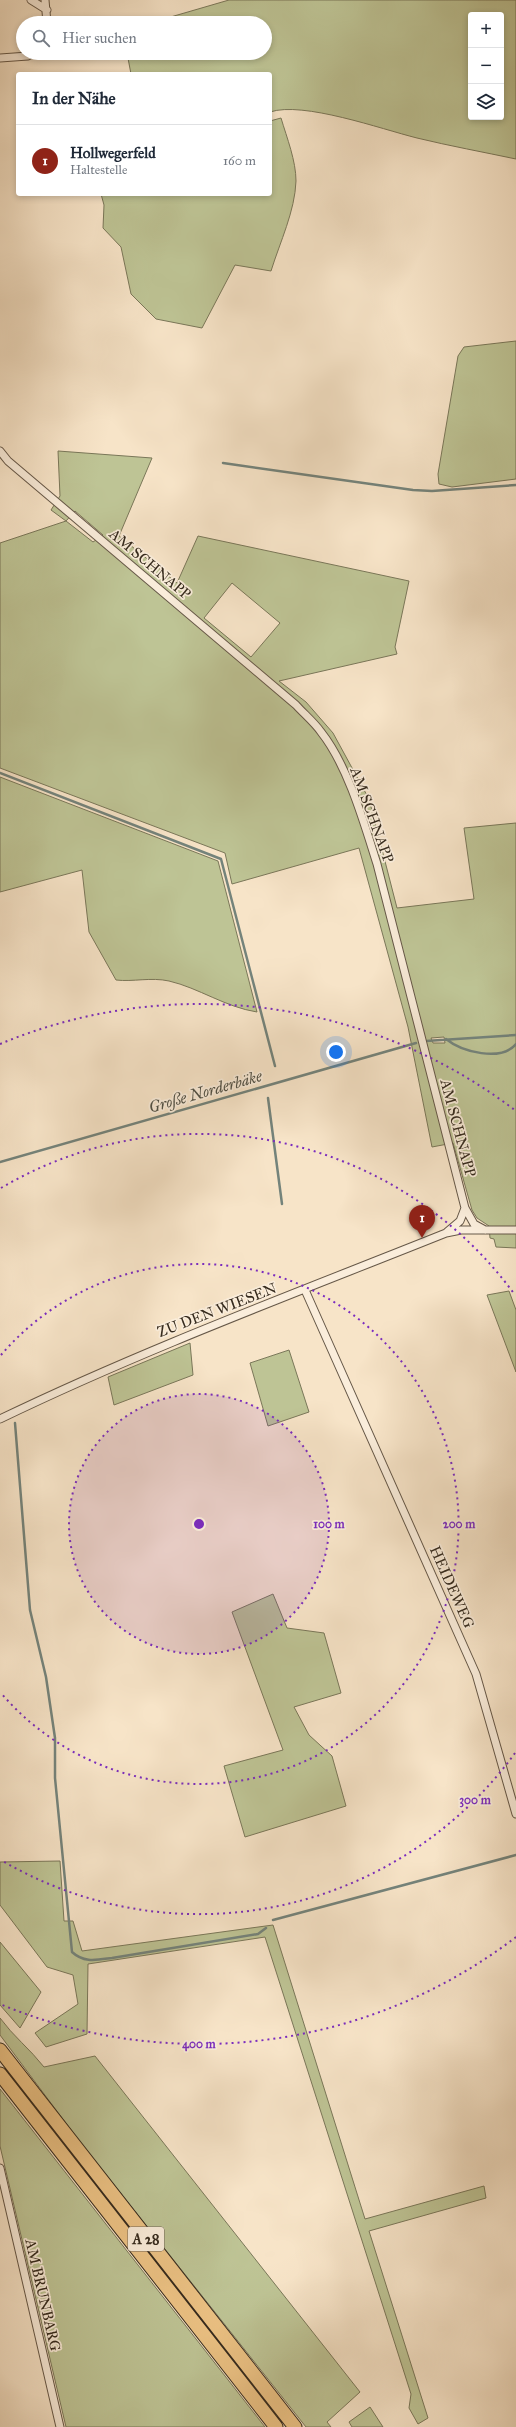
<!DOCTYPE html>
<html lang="de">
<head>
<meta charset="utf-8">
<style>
  body { margin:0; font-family:"IM FELL Great Primer",serif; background:#f2f2f3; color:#1f2937 }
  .controls { position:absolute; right:12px; top:12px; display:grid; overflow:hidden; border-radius:4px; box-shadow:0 2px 6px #0003 }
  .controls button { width:36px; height:36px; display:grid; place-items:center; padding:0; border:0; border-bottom:1px solid #e0e1e3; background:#fff; color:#1f2937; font:20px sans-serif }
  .you { position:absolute; left:336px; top:1052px; width:14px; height:14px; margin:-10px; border:3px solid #fff; border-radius:50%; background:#1a73e8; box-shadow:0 0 0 6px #1a73e833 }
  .badge { display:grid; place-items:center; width:26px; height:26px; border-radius:50%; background:#8f2418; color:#fff; font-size:13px; font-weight:700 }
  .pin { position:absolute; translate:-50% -33px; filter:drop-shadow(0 1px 2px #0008) }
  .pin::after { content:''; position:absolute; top:21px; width:14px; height:12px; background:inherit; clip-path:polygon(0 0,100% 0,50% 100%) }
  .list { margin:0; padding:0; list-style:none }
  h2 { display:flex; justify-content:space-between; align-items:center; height:52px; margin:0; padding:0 16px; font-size:17px }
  h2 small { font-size:13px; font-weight:400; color:#747a83 }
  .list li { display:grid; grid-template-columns:26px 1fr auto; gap:12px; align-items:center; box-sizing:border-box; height:72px; padding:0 16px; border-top:1px solid #e0e1e3 }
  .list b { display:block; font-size:15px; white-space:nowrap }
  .list p { margin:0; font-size:13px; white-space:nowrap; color:#747a83 }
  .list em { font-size:13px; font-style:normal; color:#747a83 }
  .icon { flex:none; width:22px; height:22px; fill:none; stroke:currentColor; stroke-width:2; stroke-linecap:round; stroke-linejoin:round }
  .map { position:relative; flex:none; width:516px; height:2427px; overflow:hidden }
  .search { position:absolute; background:#fff; box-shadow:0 2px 6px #0003; left:16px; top:16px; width:256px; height:44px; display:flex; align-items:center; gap:10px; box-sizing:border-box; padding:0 14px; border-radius:22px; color:#747a83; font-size:15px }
  .panel { position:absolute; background:#fff; box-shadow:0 2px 6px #0003; left:16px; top:72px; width:256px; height:124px; border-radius:4px }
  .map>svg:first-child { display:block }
  .green { fill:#bec495; stroke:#7a7759; fill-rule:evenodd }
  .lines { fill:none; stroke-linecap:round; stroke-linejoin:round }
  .stream { stroke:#74837b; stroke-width:2.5 }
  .street-casing { stroke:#665848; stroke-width:9 }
  .highway-casing { stroke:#352a1d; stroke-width:15 }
  .street { stroke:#faeddb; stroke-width:7 }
  .highway { stroke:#ecc284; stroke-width:13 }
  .ring { fill:none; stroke:#7b2cbf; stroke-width:2; stroke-dasharray:2 4 }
  .labels { text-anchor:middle; stroke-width:3.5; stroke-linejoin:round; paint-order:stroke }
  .shield { fill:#faeddb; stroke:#706456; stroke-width:1 }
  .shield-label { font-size:14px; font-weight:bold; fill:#352a1d }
  .street-label { font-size:15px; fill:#352a1d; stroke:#faeddb }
  .water-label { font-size:16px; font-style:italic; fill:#4f4f44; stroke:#faeddb }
  .centre { fill:#7b2cbf; stroke:#faeddb; stroke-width:2 }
  .ring-label { font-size:12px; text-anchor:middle; font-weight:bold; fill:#7b2cbf; stroke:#faeddb; stroke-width:3.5; stroke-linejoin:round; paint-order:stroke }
</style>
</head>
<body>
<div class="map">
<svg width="516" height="2427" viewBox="0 0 516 2427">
  <rect width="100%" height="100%" fill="#f7e4c8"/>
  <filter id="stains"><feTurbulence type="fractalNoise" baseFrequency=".005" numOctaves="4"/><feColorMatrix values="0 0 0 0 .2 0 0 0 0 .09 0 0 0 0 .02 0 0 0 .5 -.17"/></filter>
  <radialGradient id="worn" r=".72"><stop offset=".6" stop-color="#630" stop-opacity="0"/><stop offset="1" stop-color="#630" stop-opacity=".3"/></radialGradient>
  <path class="green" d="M 229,0 L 516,0 L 516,159 C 483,152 450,146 417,138 C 381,129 303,101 270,112 L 270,74 L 131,74 L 127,53 L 265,53 L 265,23 L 150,23 ZM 471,15 L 501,15 L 501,117 L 471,117 Z
    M 281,118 C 287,138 296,161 296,181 C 295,211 280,242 271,271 L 235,265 L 202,328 L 156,319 L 131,294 L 121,247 L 103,228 L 104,205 L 101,194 L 270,194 L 270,121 Z
    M 516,341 L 516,479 L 452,487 L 439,484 L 438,474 L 458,356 L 464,347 Z
    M 58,451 L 152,458 L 119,536 L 177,583 L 198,536 L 409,581 L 395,647 L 397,654 L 279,681 L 306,702 L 333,733 L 369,799 L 397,908 L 474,899 L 464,828 L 516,823 L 516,1248 L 496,1247 L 494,1239 L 490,1238 L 489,1226 L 477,1218 L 472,1210 L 453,1143 L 432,1147 L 408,1027 L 359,848 L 232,884 L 225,853 L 0,768 L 0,543 L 66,521 L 51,510 L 60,496 ZM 75,511 L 103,535 L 93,542 L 66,521 ZM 232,583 L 280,623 L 251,657 L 204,618 ZM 444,1037 L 445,1043 L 433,1043 L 431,1038 Z
    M 0,777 L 218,861 L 257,1012 C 225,1007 199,988 169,981 C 151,977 133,982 116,980 L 89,932 L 82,870 L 0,892 Z
    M 509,1291 L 516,1310 L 516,1372 L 487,1295 Z
    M 190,1343 L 193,1375 L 114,1405 L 108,1377 Z
    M 289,1350 L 309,1412 L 268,1426 L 250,1363 Z
    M 273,1594 L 287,1628 L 324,1633 L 341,1693 L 294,1707 L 309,1735 L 332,1756 L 346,1806 L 245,1837 L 224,1766 L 283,1750 L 232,1612 Z
    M 60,1861 L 64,1921 L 73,1921 L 82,1951 L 273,1925 L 365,2219 L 484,2186 L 486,2198 L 369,2231 L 428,2418 L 418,2424 L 409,2408 L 411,2394 L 265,1937 L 88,1964 L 87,2034 L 46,2047 L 35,2033 L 78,2004 L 73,1975 L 47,1967 L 0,1905 L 0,1862 Z
    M 0,1942 L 41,1992 L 20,2028 L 0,2005 Z
    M 0,2018 C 13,2036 30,2049 44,2067 L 95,2056 L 360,2392 L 327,2422 L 331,2427 L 306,2427 L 80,2142 L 0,2035 Z
    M 0,2089 L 265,2427 L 66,2427 L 0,2146 Z
    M 370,2407 L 383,2427 L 352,2427 L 349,2422 Z"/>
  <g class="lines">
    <path class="stream" d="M 223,463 L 413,490 L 432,491 L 516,485
      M 0,773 L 221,859 L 275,1066
      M 446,1039 C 462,1052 501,1062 516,1044
      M 426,1041 L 516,1035
      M 268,1098 L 282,1204
      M 0,1162 L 416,1043
      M 15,1423 L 30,1610 L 46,1677 L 55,1738 L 55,1778 L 72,1952 C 84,1963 96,1960 112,1958 L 258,1934 L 266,1928
      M 273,1920 L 516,1855"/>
    <defs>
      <path id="street" d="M 31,0 L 47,10
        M 45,0 L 47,23
        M 0,58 L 28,56 L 33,53
        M 0,451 L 8,461 L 296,705 C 304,714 314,722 321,732 C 348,766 364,823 377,864 L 465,1208 L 474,1224 L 485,1230
        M 447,1232 L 460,1221 L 465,1208
        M 305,1290 L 476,1674 L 516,1814
        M 0,1419 C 145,1349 296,1293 446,1233 L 461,1230 L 516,1230
        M 0,2168 L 60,2427"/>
      <path id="highway" d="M 0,2050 L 295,2427
        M 0,2074 L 276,2427"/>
    </defs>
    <use href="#street" class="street-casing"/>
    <use href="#highway" class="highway-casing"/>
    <use href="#street" class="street"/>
    <use href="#highway" class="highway"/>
  </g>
  <circle cx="199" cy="1524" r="130" fill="#7b2cbf" fill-opacity=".12"/>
  <g class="ring">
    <circle cx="199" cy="1524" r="130"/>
    <path d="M1 1355A260 260 0 1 1 1 1693"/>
    <path d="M515 1753A390 390 0 0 1 1 1860M1 1188A390 390 0 0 1 515 1295"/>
    <path d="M516 1937A520 520 0 0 1 0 2004M0 1044A520 520 0 0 1 516 1111"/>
  </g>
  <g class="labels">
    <rect class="shield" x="128" y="2227" width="36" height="24" rx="3"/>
    <g class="shield-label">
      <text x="146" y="2244">A 28</text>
    </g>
    <g class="street-label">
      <text transform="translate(150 564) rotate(40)" y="5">AM SCHNAPP</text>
      <text transform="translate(372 815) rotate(70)" y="5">AM SCHNAPP</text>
      <text transform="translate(458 1128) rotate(75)" y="5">AM SCHNAPP</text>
      <text transform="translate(217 1310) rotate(-21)" y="5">ZU DEN WIESEN</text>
      <text transform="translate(452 1587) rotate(66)" y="5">HEIDEWEG</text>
      <text transform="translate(43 2295) rotate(77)" y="5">AM BRUNBARG</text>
    </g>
    <g class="water-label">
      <text transform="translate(205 1091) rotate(-16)" y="6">Große Norderbäke</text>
    </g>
  </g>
  <circle cx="199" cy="1524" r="6" class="centre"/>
  <g class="ring-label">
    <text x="329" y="1528">100 m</text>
    <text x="459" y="1528">200 m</text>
    <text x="475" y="1804">300 m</text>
    <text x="199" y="2048">400 m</text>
  </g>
  <rect width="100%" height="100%" filter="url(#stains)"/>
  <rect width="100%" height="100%" fill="url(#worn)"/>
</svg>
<div class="controls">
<button>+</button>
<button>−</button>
<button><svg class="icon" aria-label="layers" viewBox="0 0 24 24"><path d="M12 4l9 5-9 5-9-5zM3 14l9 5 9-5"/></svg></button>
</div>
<div class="you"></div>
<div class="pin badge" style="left:422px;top:1238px">1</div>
<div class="search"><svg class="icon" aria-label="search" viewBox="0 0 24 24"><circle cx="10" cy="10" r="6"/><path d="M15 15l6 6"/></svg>Hier suchen</div>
<section class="panel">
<h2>In der Nähe<small></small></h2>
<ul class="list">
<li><span class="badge">1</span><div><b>Hollwegerfeld</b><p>Haltestelle</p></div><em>160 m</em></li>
</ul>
</section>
</div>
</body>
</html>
